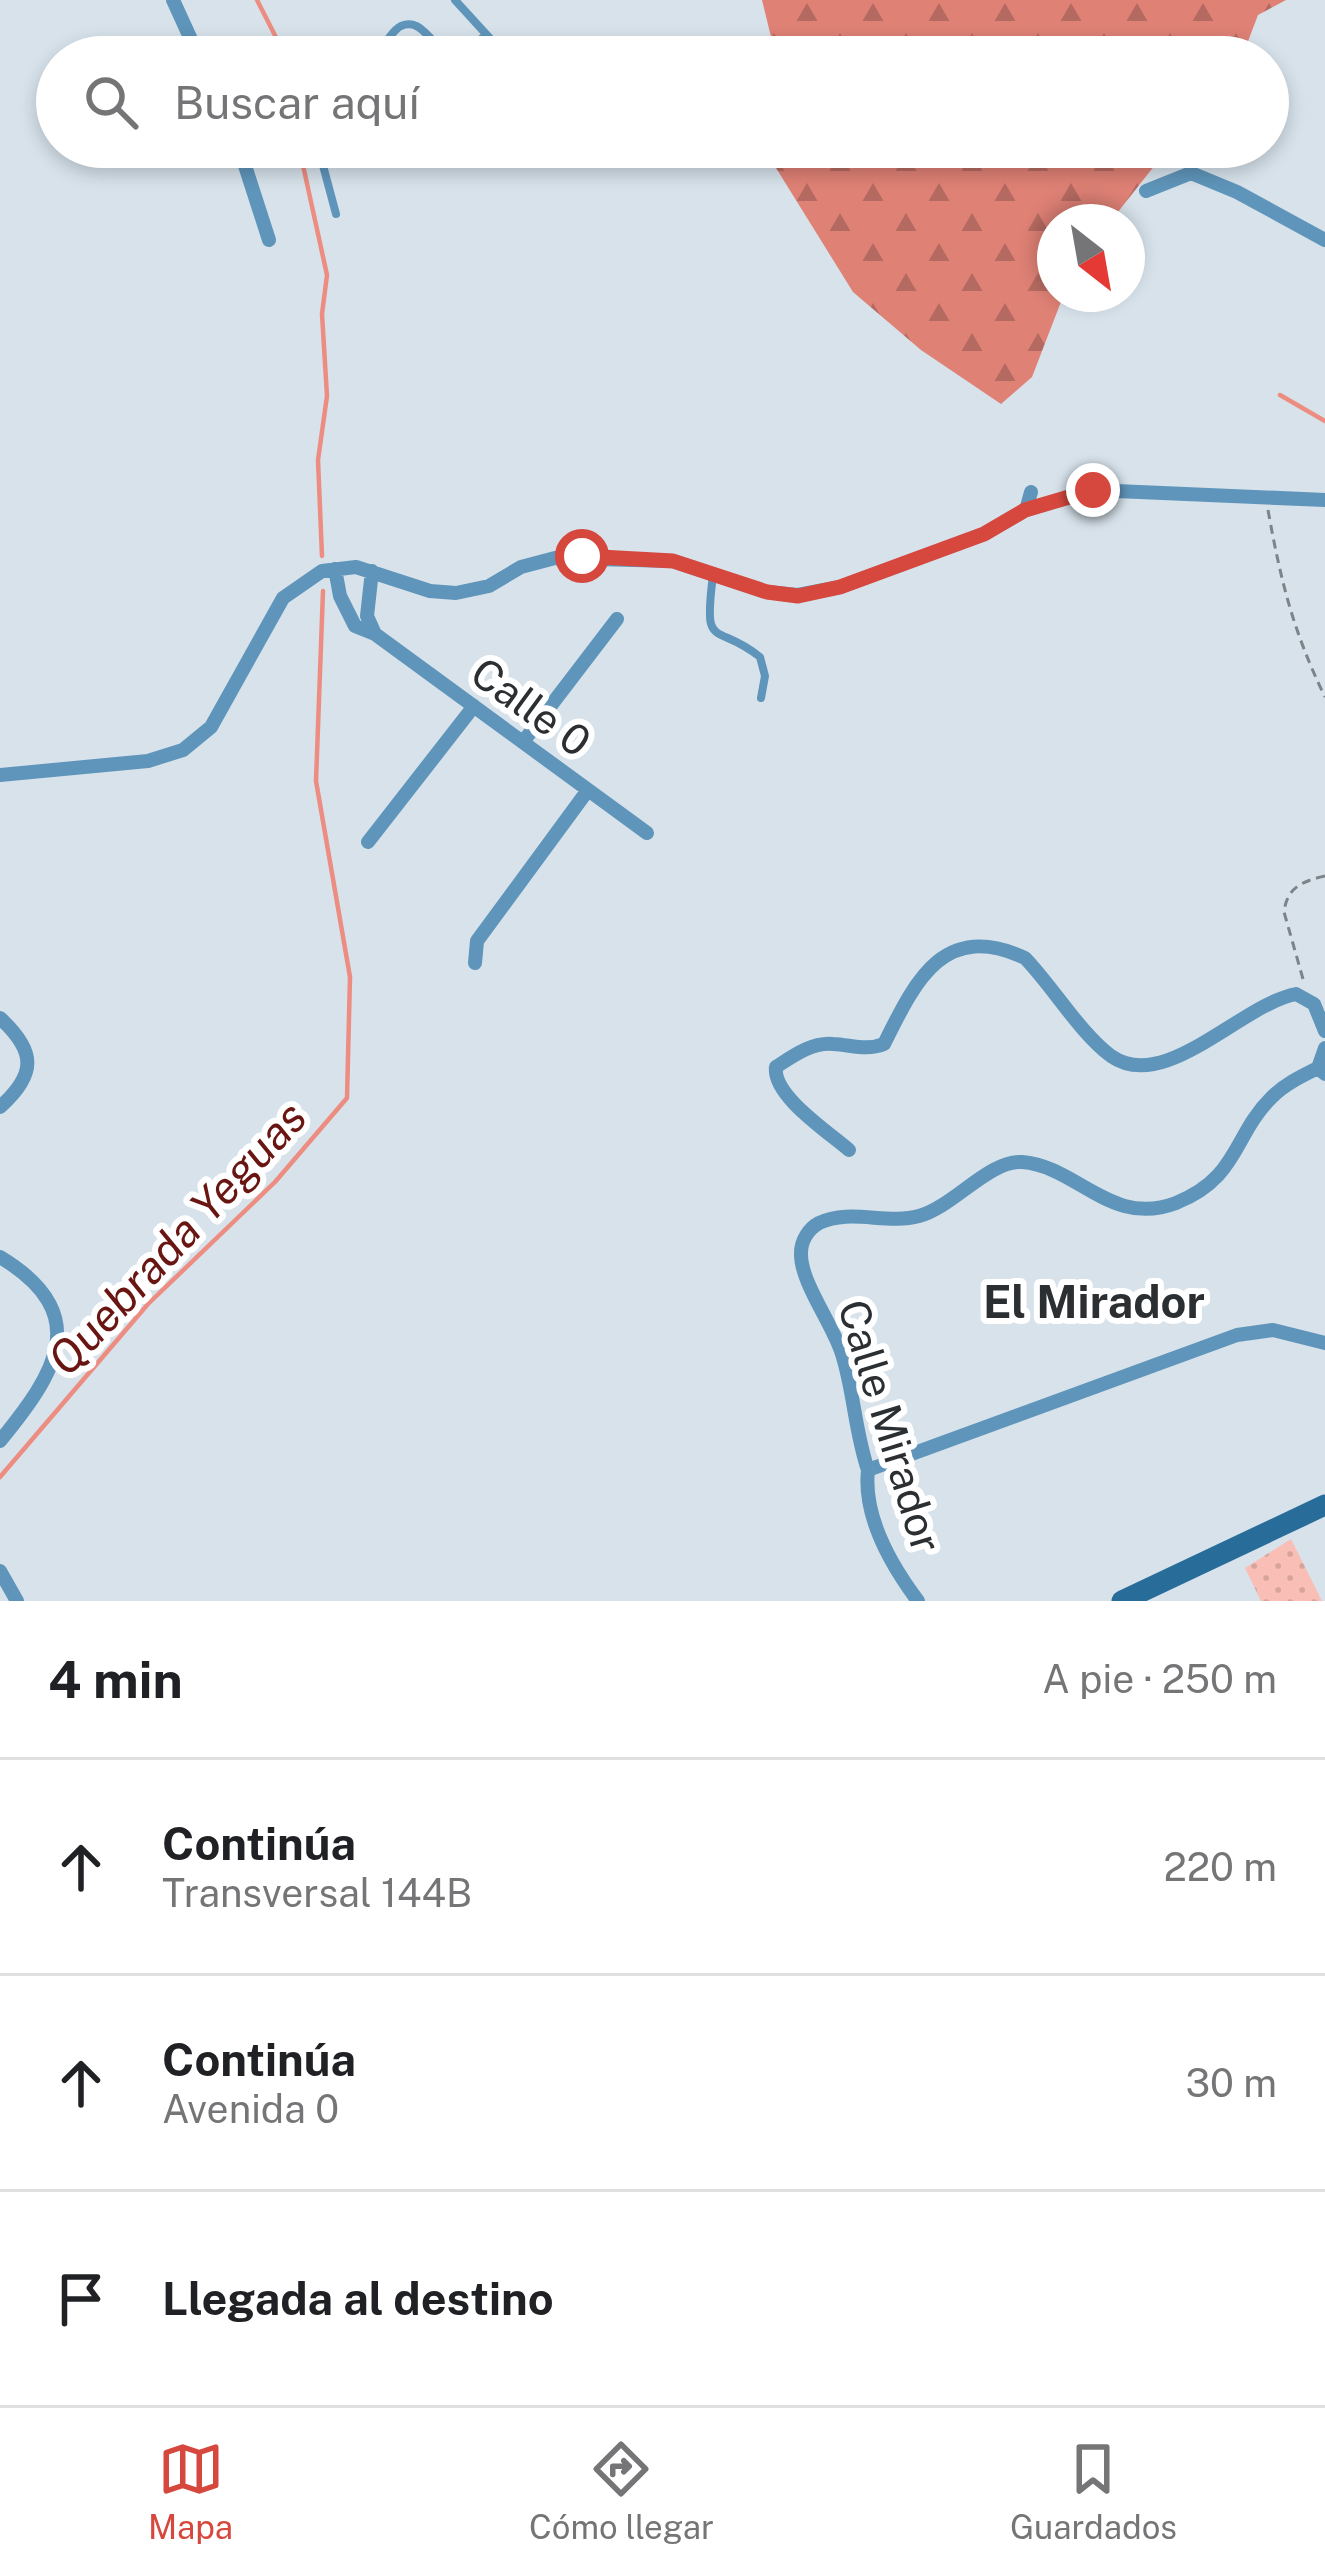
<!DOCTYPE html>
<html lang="es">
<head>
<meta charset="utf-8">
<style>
  body { margin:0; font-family:"Public Sans",sans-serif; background:#f6f6f6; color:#202124 }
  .compass { position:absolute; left:1037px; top:204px; width:108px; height:108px; border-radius:50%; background:#fff; box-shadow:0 6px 18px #0003; rotate:149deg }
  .stop { position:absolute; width:36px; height:36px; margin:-27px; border:9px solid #d6483d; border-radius:50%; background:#fff }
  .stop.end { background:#d6483d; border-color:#fff; box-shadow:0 3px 12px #0008 }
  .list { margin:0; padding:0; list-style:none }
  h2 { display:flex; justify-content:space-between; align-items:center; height:156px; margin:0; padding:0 48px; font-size:51px }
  h2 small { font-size:39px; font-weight:400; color:#757577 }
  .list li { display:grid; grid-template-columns:78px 1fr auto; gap:36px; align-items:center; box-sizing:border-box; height:216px; padding:0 48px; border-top:3px solid #e0e0e0 }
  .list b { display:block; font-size:45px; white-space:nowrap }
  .list p { margin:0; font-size:39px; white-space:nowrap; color:#757577 }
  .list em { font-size:39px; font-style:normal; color:#757577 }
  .icon { flex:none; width:66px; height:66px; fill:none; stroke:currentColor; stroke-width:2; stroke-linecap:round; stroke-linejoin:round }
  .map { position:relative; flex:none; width:1325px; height:1601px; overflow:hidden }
  .search { position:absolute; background:#fff; box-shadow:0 6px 18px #0003; left:36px; right:36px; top:36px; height:132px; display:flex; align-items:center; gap:30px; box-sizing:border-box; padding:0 42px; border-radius:66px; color:#757577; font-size:45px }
  .sheet { height:804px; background:#fff }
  nav { display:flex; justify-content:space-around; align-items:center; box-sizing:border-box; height:168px; border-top:3px solid #e0e0e0; background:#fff; font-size:33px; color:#757577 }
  nav a { display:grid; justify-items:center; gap:6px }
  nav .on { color:#d6483d }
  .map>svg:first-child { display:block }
  .grass { fill:url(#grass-dots) }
  .forest { fill:url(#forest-firs) }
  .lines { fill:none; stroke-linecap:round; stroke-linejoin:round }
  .stream { stroke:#ed8d81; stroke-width:4.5 }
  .path { stroke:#7c8389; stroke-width:3; stroke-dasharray:9 6; stroke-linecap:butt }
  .lane { stroke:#5f95ba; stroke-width:8 }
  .street { stroke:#5f95ba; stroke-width:14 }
  .secondary { stroke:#286d99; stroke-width:21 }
  .route { stroke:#d6483d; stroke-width:15 }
  .labels { text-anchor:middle; stroke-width:12; stroke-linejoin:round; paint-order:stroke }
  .street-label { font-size:42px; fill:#2b2f32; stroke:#fff }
  .water-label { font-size:45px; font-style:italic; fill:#691511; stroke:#fff }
  .neighbourhood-label { font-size:45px; font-weight:bold; fill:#2b2f32; stroke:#fff }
</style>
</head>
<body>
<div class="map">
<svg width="1325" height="1601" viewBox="0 0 1325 1601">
  <defs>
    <pattern id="grass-dots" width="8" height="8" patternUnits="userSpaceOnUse" patternTransform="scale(3)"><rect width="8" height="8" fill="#f9beb5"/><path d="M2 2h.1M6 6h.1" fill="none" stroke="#d6a49c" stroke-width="1.8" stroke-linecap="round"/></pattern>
    <pattern id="forest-firs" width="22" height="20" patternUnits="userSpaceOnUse" patternTransform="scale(3)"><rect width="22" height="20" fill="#df8175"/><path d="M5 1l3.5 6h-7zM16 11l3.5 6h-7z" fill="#b56a61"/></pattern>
  </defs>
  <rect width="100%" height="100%" fill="#d7e2eb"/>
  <path class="grass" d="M 1291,1539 L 1322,1601 L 1261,1601 L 1245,1568 Z"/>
  <path class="forest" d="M 762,0 L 1286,0 L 1258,15 L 1242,57 L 766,57 L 773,45 Z
    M 763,147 L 1183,147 L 1155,165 L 1110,222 L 1055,222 L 1055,294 L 1064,294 L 1032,377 L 1001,404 L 921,350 L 853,292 Z"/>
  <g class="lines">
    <path class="stream" d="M 257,0 L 286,57
      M 299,147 L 327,275 L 322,314 L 327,396 L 318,460 L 322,556
      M 1280,395 L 1325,421
      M 0,1477 L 148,1304 L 275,1182 L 347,1098 L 350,977 L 316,781 L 323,591"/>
    <path class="path" d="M 1268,510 C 1281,582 1293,631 1325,697
      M 1303,979 L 1284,912 C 1287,887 1303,881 1325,876"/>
    <path class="lane" d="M 455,0 L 507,57
      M 377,57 C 383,48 391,31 401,26 C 432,13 432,79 486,35
      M 322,147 L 321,158 L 336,214
      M 592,147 L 600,154
      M 713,575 C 703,653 715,621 760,657 L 765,676 L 761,698"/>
    <path class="street" d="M 173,0 L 199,57
      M 239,147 L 269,240
      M 1146,191 L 1191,173 L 1237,192 L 1325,240
      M 1026,510 L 1031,492
      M 335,569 L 340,596 L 355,626 L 375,634 L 647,833
      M 372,571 L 367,616 L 375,634
      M 523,742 L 617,619
      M 0,775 L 148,761 L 183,750 L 211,727 L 283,598 L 322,571 L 356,567 L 430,591 L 456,593 L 489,586 L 521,567 L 555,558 L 673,561 L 767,592 L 798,595 L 840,587 L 984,534 L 1026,510 L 1093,490 L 1325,500
      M 368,842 L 474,706
      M 475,963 L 477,941 L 588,790
      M 0,1018 C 36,1051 37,1074 0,1107
      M 1318,1068 L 1325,1048
      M 849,1150 C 827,1131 772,1095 776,1067 C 793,1056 812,1042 833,1044 C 852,1045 866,1051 884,1044 C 915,982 943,920 1025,958 C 1053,987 1080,1033 1111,1056 C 1165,1094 1240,1005 1296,994 L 1314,1004 L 1325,1031
      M 0,1257 C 95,1314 55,1374 0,1441
      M 868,1470 L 1237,1335 L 1273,1330 L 1325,1343
      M 0,1571 L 17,1601
      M 918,1601 C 891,1565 863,1516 868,1470 C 855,1432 854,1392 842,1354 C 833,1324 800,1282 801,1253 C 801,1241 808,1229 819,1223 C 850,1208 887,1225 919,1216 C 953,1207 989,1160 1022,1162 C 1077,1166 1111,1228 1176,1203 C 1239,1178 1233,1135 1272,1097 C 1285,1084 1302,1076 1318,1068 L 1325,1074"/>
    <path class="secondary" d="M 1122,1601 L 1325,1505"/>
  </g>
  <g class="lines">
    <path class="route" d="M 582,556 L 673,561 L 767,592 L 798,596 L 840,587 L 984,534 L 1025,510 L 1093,490"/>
  </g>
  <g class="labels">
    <g class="street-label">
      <text transform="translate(531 707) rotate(36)" y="15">Calle 0</text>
      <text transform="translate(890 1426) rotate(73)" y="15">Calle Mirador</text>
    </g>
    <g class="water-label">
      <text transform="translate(177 1238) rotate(-47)" y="16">Quebrada Yeguas</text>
    </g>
    <g class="neighbourhood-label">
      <text x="1094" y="1318">El Mirador</text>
    </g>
  </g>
</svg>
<svg class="compass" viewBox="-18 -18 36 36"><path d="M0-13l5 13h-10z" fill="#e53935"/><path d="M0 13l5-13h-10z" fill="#757577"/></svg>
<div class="stop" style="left:582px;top:556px"></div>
<div class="stop end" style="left:1093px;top:490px"></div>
<div class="search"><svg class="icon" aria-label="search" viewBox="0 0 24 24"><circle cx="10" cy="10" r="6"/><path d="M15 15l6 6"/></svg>Buscar aquí</div>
</div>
<section class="sheet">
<h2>4 min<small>A pie · 250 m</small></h2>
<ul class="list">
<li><svg class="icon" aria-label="ahead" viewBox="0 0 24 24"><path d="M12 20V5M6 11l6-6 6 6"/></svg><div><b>Continúa</b><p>Transversal 144B</p></div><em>220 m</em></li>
<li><svg class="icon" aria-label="ahead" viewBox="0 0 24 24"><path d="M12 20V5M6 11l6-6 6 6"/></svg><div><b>Continúa</b><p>Avenida 0</p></div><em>30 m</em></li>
<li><svg class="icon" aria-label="arrive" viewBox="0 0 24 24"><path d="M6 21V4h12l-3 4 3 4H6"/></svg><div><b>Llegada al destino</b></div></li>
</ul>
</section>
<nav>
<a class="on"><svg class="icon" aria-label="map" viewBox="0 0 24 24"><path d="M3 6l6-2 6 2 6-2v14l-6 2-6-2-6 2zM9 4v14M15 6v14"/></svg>Mapa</a>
<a><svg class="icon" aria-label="directions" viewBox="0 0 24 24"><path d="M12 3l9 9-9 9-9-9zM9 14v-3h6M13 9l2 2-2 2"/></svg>Cómo llegar</a>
<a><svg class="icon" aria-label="saved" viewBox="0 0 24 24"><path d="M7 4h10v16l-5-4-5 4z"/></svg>Guardados</a>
</nav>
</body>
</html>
